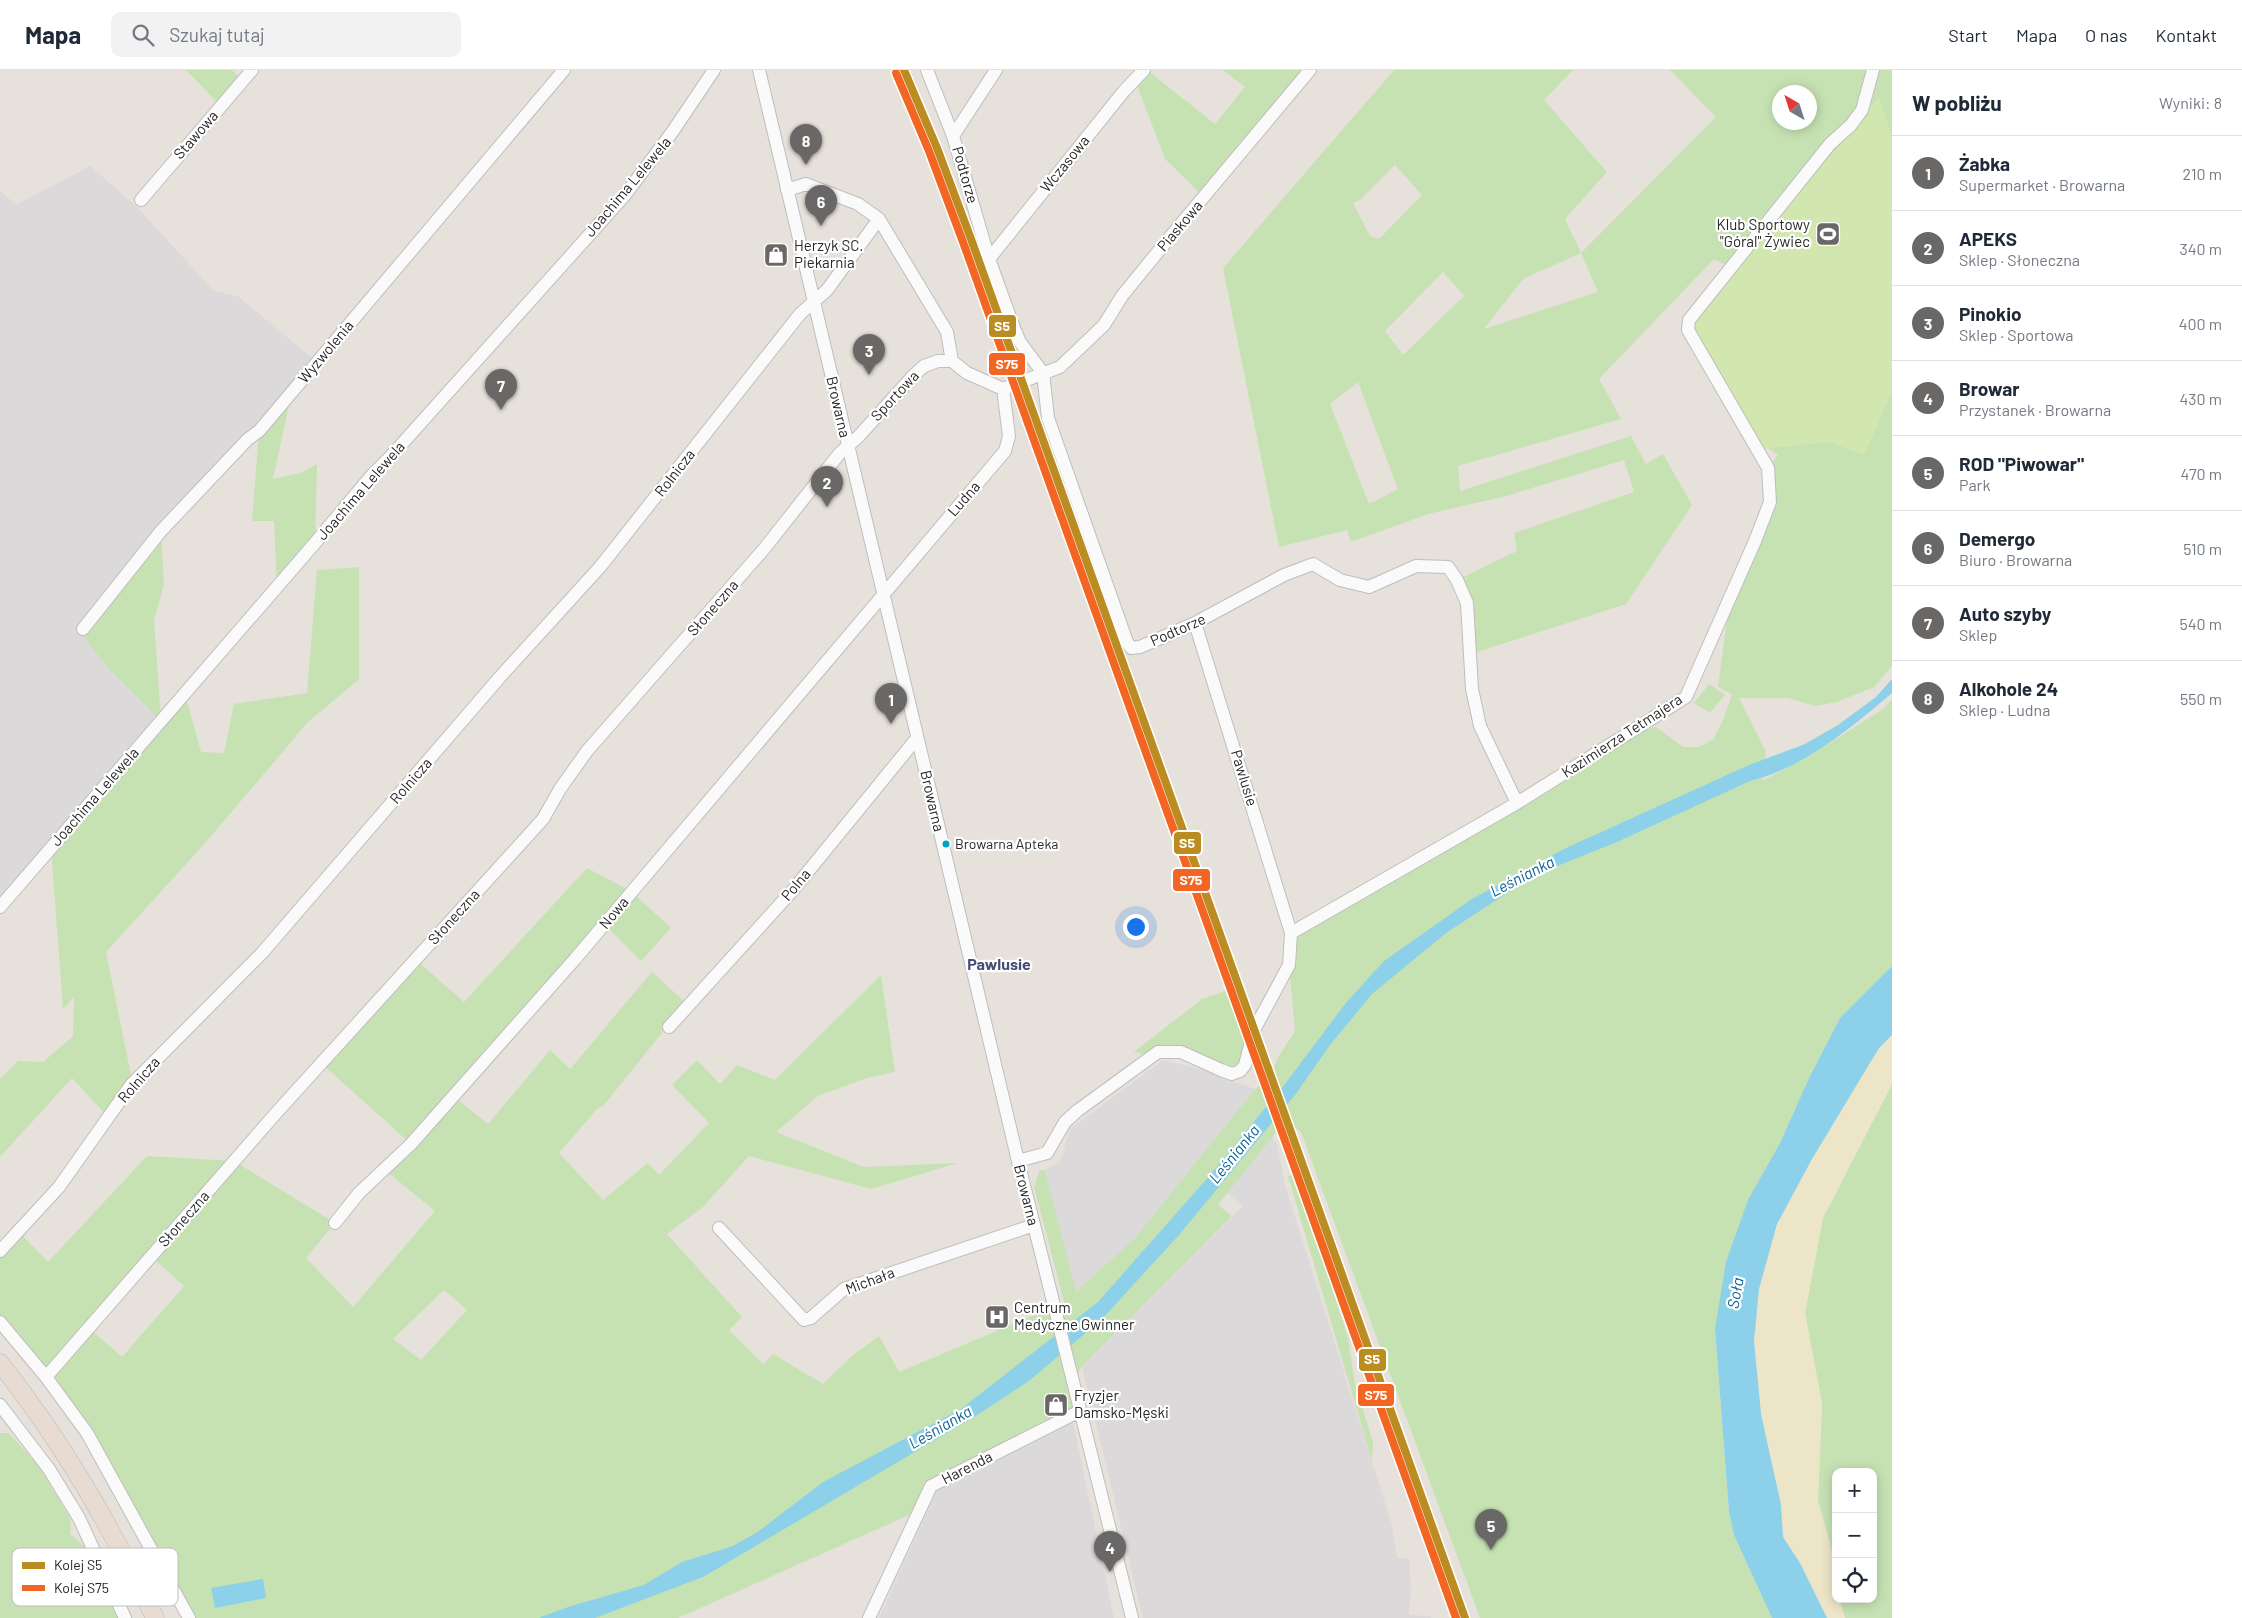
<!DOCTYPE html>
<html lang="pl">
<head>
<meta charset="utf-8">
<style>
  body { margin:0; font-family:Barlow,sans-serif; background:#f2f2f3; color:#1f2937 }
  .controls { position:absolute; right:15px; bottom:15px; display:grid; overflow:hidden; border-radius:10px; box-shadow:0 2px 12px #0003 }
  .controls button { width:45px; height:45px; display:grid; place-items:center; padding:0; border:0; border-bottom:1px solid #e0e1e3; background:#fff; color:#1f2937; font:25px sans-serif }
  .compass { position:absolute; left:1772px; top:15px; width:45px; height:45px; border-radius:50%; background:#fff; box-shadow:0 2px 12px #0003; rotate:321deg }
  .you { position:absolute; left:1135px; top:856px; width:18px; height:18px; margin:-12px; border:4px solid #fff; border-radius:50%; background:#1a73e8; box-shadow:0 0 0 8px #1a73e833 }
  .badge { display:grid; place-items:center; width:32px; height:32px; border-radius:50%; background:#6a6866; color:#fff; font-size:16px; font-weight:700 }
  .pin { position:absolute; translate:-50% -41px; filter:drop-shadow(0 1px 2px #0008) }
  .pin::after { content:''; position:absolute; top:26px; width:18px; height:15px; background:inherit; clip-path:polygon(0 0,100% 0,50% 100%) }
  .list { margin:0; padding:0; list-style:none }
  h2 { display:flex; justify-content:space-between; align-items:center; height:65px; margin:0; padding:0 20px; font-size:21px }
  h2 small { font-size:16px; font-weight:400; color:#747a83 }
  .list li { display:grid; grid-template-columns:32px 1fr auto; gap:15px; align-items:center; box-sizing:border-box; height:75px; padding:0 20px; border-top:1px solid #e0e1e3 }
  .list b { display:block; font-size:19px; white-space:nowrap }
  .list p { margin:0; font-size:16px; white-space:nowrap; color:#747a83 }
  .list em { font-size:16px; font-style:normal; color:#747a83 }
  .icon { flex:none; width:28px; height:28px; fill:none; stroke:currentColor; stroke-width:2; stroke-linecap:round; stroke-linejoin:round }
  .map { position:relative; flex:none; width:1892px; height:1548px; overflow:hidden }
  header { display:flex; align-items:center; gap:30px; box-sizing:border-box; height:70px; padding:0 25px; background:#fff; border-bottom:1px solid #e0e1e3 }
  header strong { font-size:24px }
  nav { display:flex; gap:28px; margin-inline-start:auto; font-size:18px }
  .search { width:350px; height:45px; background:#f2f2f3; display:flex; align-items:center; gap:12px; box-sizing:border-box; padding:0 18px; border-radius:10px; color:#747a83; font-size:19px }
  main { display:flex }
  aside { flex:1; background:#fff }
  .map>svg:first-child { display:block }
  .industrial { fill:#dcd9db }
  .green { fill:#c6e2b3; fill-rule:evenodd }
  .sand { fill:#ece5c8 }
  .pitch { fill:#d2e6b0 }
  .water { fill:#8dd0e9 }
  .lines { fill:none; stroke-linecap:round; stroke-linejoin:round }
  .minor-casing { stroke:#bfbdbd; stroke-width:14 }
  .highway-casing { stroke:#bfbdbb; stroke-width:19 }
  .minor { stroke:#fbfafa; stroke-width:12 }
  .highway { stroke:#e8dbd1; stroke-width:18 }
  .rail-casing { stroke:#dcdbdd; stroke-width:5 }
  .rail { stroke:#fff; stroke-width:3; stroke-dasharray:9; stroke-linecap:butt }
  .rail-1-casing { stroke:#fff; stroke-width:11 }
  .rail-2-casing { stroke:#fff; stroke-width:11 }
  .rail-1 { stroke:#bb8c21; stroke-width:8 }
  .rail-2 { stroke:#f26522; stroke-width:8 }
  .bus-dot { fill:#02a2c6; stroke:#fff; stroke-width:2 }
  .labels { text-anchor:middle; stroke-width:4.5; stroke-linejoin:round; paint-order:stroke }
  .bus-label { font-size:14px; fill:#272727; stroke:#fff; text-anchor:start }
  .street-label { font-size:15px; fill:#272727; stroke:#fff }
  .poi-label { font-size:15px; fill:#272727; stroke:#fff; text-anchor:start }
  .water-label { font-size:16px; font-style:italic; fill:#0c6396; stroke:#fff }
  .neighbourhood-label { font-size:16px; font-weight:bold; fill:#474f77; stroke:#fff }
  .key { fill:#fff; stroke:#bebebe; stroke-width:1 }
  .key-label { font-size:14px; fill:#272727 }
  .line-badge { stroke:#fff; stroke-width:2 }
  .badge-label { font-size:14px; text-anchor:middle; font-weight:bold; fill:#fff }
</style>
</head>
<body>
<header>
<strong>Mapa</strong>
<div class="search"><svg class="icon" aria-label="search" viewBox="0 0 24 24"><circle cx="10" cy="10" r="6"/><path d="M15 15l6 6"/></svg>Szukaj tutaj</div>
<nav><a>Start</a><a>Mapa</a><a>O nas</a><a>Kontakt</a></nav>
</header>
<main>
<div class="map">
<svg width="1892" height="1548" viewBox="0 0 1892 1548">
  <rect width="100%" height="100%" fill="#e6e1db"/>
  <path class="industrial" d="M 90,96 L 136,136 L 214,221 L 239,227 L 317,292 L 83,559 L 161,651 L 0,836 L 0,120 L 16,135 Z
    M 1163,990 L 1196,998 L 1255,1019 L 1135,1168 L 1075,1223 L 1045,1100 L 1060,1092 L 1070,1059 Z
    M 1271,1068 L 1277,1073 L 1285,1115 L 1392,1455 L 1397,1488 L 1409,1488 L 1411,1518 L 1409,1545 L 1431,1546 L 1431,1548 L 1143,1548 L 1082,1296 L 1243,1136 L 1227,1123 Z
    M 1073,1352 L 1114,1548 L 879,1548 L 939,1416 Z"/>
  <path class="green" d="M 186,0 L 232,0 L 243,11 L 221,36 Z
    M 1147,0 L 1215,54 L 1245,17 L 1223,0 L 1310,0 L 1204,127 L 1165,89 L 1135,10 Z
    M 1394,0 L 1573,0 L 1544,30 L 1607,102 L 1565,149 L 1581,183 L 1716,47 L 1670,0 L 1892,0 L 1892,129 L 1797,107 L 1725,195 L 1714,189 L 1599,309 L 1621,349 L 1458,396 L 1460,421 L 1631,366 L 1646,394 L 1663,384 L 1692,435 L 1626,534 L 1471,584 L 1457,510 L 1517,481 L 1514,463 L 1634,422 L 1624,390 L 1506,426 L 1428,444 L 1351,472 L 1347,460 L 1279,477 L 1223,198 ZM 1780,22 L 1810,22 L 1810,52 L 1780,52 ZM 1395,95 L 1422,125 L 1379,169 L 1370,166 L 1353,133 L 1360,130 ZM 1581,183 L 1598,222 L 1484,259 L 1523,209 ZM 1443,202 L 1464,226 L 1403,285 L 1385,261 ZM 1358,312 L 1398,419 L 1369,434 L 1330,334 Z
    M 1892,255 L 1892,596 L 1874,617 L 1837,632 L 1815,636 L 1788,628 L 1739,628 L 1766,682 L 1762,711 L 1811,685 L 1883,639 L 1892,629 L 1892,896 L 1840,948 L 1809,1008 L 1780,1073 L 1715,1259 L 1729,1442 L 1734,1465 L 1772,1548 L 1480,1548 L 1301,1062 L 1286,1050 L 1218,1135 L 1232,1146 L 1082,1296 L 1073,1311 L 1080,1341 L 931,1416 L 918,1441 L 678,1548 L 189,1548 L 113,1407 L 0,1252 L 0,1181 L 18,1161 L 48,1192 L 147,1086 L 234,1091 L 335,1153 L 306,1188 L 353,1237 L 435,1141 L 385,1100 L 411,1074 L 322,994 L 415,889 L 464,932 L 587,798 L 632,822 L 671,858 L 641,891 L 605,855 L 454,1027 L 488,1054 L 550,980 L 570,999 L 652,902 L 686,933 L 604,1035 L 597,1039 L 559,1083 L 603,1130 L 648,1093 L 659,1105 L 709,1053 L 672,1015 L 697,990 L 720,1014 L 737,995 L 775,1010 L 881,905 L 895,1002 L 867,1008 L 818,1026 L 776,1062 L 864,1097 L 958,1093 L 871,1119 L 749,1086 L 703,1137 L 667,1164 L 742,1247 L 729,1260 L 763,1294 L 773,1284 L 823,1314 L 852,1286 L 879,1266 L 899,1302 L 1044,1241 L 1065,1235 L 1034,1117 L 1040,1100 L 1045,1100 L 1076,1222 L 1135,1168 L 1255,1019 L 1271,1007 L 1277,989 L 1295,961 L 1289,895 L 1291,863 L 1629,662 L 1656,657 L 1683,677 L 1698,677 L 1713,670 L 1724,648 L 1732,624 L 1718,617 L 1730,528 L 1770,432 L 1768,398 L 1778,385 L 1766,377 ZM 151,1186 L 184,1216 L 122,1287 L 89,1258 ZM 444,1220 L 467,1240 L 421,1290 L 393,1269 Z
    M 292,321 L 273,409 L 300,403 L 317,394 L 315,473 L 277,518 L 274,451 L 252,451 L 259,361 Z
    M 161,461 L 164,515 L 154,550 L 161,651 L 185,624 L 201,682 L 224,683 L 234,634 L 307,623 L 317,500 L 359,497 L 359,609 L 307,653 L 207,771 L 106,882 L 132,1010 L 108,1047 L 72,1008 L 0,1087 L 0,1009 L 18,991 L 43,992 L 73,966 L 74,927 L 63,939 L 51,778 L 161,651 L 109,599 L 86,570 L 83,559 Z
    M 1709,614 L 1725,625 L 1710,643 L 1694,633 Z
    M 1225,921 L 1238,947 L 1242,946 L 1248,961 L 1241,994 L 1235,998 L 1224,997 L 1157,978 L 1142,984 L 1134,982 L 1202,929 Z
    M 1892,1014 L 1892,1548 L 1845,1548 L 1839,1529 L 1873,1529 L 1873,1402 L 1836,1402 L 1836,1507 L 1830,1473 L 1818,1431 L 1822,1334 L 1805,1243 L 1823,1148 Z
    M 1292,1105 L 1315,1164 L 1348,1268 L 1355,1314 L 1373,1372 L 1372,1391 L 1288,1106 Z
    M 0,1363 L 9,1363 L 40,1398 L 71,1450 L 70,1464 L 84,1476 L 118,1548 L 0,1548 Z"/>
  <path class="sand" d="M 1892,965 L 1892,1014 L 1823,1148 L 1805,1243 L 1822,1334 L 1818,1431 L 1830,1473 L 1836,1507 L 1836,1529 L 1839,1529 L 1845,1548 L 1827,1548 L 1800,1493 L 1783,1467 L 1781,1435 L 1761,1344 L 1754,1271 L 1759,1219 L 1777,1154 L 1812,1089 L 1879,978 Z"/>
  <path class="pitch" d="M 1879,27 L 1892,66 L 1892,322 L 1864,385 L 1830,372 L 1762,379 L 1692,259 L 1693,252 L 1834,76 L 1841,72 Z"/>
  <path class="water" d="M 1892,609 L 1892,623 C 1849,659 1806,697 1750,711 L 1617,772 L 1535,805 L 1446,863 L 1372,924 L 1330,975 L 1295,1025 L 1179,1165 L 1102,1249 L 1029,1311 L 974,1347 L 703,1507 L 595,1548 L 538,1548 L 571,1536 L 644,1515 L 682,1492 L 733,1476 L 759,1461 L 823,1412 L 961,1339 L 1098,1232 L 1211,1104 L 1285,1014 L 1345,934 L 1384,891 L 1472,829 L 1566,778 L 1749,695 L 1805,674 L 1838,655 L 1876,627 Z
    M 1892,896 L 1892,965 L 1879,978 L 1812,1089 L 1777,1154 L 1759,1219 L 1754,1271 L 1761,1344 L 1781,1435 L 1783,1467 L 1800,1493 L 1827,1548 L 1772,1548 L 1734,1465 L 1729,1442 L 1715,1259 L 1726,1192 L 1748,1130 L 1780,1073 L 1809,1008 L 1840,948 Z
    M 263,1509 L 266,1528 L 215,1538 L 211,1518 Z"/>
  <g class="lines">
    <defs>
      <path id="minor" d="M 759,0 L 1018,1091 L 1132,1548
        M 927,0 L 953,66 L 989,189 L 1014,258 L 1020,272 L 1043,303 L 1048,348 L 1127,572 L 1131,578 L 1140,577 L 1195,553 L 1284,505 L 1313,494 L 1340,510 L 1369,517 L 1416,496 L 1448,497 L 1457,510 L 1467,533 L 1472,619 L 1480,656 L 1517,733
        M 953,66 L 996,0
        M 787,120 L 806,114 L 858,134 L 879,149 L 947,262 L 952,291 L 967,303 L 1003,319 L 1060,297 L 1104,255 L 1122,226 L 1170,167 L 1310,0
        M 141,130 L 252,0
        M 989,189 L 1124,21 L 1144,0
        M 1195,553 L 1291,863
        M 83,559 L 161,461 L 248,369 L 259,361 L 564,0
        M 0,837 L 315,473 L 372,405 L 392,385 L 625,125 L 673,61 L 714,0
        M 669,957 L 793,820 L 917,668
        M 1018,1091 L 1047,1083 L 1065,1052 L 1077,1041 L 1158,982 L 1181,982 L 1221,1000 L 1232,1004 L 1240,1001 L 1245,995 L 1254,960 L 1289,895 L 1291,863 L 1517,733 L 1686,627 L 1755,471 L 1770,432 L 1768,398 L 1688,260 L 1689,250 L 1830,74 L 1851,55 L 1862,40 L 1873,0
        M 335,1153 L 359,1123 L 411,1074 L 575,889 L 1005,381 L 1009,366 L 1003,319
        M 719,1158 L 804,1250 L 811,1248 L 844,1219 L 1034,1155
        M 0,1181 L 59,1117 L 131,1015 L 262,883 L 500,607 L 600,497 L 800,244 L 827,220 L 879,149
        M 0,1252 L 46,1307 L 87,1363 L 189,1548
        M 46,1307 L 277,1042 L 543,749 L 560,719 L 587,681 L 764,479 L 839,384 L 859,366 L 913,306 L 924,296 L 938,291 L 952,291
        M 0,1335 L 49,1399 L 79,1448 L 125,1548
        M 869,1548 L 931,1416 L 1080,1341"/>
      <path id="highway" d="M 0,1293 C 64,1374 110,1455 155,1548"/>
    </defs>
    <use href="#minor" class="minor-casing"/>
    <use href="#highway" class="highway-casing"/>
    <use href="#minor" class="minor"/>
    <use href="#highway" class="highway"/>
    <defs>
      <path id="rail" d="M 1291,1084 L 1335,1209"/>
    </defs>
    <use href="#rail" class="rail-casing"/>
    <use href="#rail" class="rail"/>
    <defs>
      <path id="rail-1" d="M 904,0 L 937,78 L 971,169 L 1465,1548"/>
      <path id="rail-2" d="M 896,3 L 929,81 L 963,172 L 1456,1548"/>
    </defs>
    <use href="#rail-1" class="rail-1-casing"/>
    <use href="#rail-2" class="rail-2-casing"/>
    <use href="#rail-1" class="rail-1"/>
    <use href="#rail-2" class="rail-2"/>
  </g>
  <defs>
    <symbol id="stadium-square" viewBox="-11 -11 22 22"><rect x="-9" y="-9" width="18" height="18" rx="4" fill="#6a6866" stroke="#fff"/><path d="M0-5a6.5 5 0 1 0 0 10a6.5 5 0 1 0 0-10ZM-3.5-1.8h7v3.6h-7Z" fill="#fff"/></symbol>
    <symbol id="shop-square" viewBox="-11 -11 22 22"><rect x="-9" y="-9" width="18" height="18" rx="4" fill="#6a6866" stroke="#fff"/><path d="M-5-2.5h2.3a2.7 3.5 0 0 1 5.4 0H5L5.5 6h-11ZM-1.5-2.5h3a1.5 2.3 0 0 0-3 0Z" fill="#fff"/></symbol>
    <symbol id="hospital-square" viewBox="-11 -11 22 22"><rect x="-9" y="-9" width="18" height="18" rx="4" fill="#6a6866" stroke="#fff"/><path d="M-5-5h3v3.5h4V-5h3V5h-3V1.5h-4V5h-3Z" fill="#fff"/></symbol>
  </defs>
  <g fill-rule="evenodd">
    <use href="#stadium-square" x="1814" y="150" width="28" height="28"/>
    <use href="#shop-square" x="762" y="171" width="28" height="28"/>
    <use href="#hospital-square" x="983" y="1233" width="28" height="28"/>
    <use href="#shop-square" x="1042" y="1321" width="28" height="28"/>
  </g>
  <circle class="bus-dot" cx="946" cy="774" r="4.5"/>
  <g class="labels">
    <g class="bus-label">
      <text x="955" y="779">Browarna Apteka</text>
    </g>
    <g class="street-label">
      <text transform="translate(196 65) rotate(-49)" y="5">Stawowa</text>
      <text transform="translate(1065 94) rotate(-51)" y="5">Wczasowa</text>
      <text transform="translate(965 105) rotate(74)" y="5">Podtorze</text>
      <text transform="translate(628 117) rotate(-50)" y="5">Joachima Lelewela</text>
      <text transform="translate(1180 156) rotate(-50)" y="5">Piaskowa</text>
      <text transform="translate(326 282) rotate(-50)" y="5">Wyzwolenia</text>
      <text transform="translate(895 326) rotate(-47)" y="5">Sportowa</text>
      <text transform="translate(838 337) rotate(77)" y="5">Browarna</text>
      <text transform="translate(675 403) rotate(-52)" y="5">Rolnicza</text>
      <text transform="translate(361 421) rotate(-49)" y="5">Joachima Lelewela</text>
      <text transform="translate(964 429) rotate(-49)" y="5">Ludna</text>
      <text transform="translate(713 538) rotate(-49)" y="5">Słoneczna</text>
      <text transform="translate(1178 560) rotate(-24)" y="5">Podtorze</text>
      <text transform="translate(1622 666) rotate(-33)" y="5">Kazimierza Tetmajera</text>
      <text transform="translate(1244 708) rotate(73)" y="5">Pawlusie</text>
      <text transform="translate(411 711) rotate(-49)" y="5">Rolnicza</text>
      <text transform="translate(95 727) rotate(-49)" y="5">Joachima Lelewela</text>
      <text transform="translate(932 731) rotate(77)" y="5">Browarna</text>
      <text transform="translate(796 815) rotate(-50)" y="5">Polna</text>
      <text transform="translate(614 843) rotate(-50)" y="5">Nowa</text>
      <text transform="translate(454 847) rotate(-48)" y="5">Słoneczna</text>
      <text transform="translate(139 1010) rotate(-49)" y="5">Rolnicza</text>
      <text transform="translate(1026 1125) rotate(76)" y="5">Browarna</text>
      <text transform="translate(184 1149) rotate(-49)" y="5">Słoneczna</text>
      <text transform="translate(870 1211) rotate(-21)" y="5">Michała</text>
      <text transform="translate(967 1398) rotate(-27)" y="5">Harenda</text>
    </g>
    <g class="poi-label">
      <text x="1810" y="160" text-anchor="end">Klub Sportowy<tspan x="1810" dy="17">"Góral" Żywiec</tspan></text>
      <text x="794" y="181">Herzyk SC.<tspan x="794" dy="17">Piekarnia</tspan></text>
      <text x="1014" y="1243">Centrum<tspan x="1014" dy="17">Medyczne Gwinner</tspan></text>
      <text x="1074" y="1331">Fryzjer<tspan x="1074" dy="17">Damsko-Męski</tspan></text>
    </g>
    <g class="water-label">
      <text transform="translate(1522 806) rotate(-27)" y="6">Leśnianka</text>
      <text transform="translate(1234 1084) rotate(-51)" y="6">Leśnianka</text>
      <text transform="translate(1735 1223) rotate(-80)" y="6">Soła</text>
      <text transform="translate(940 1357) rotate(-30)" y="6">Leśnianka</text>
    </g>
    <g class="neighbourhood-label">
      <text x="999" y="900">Pawlusie</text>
    </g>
  </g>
  <rect x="12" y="1478" width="166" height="58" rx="8" class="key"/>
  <rect x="22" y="1492" width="23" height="7" fill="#bb8c21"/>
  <rect x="22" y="1515" width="23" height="6" fill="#f26522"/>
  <g class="key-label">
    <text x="54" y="1500">Kolej S5</text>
    <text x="54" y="1523">Kolej S75</text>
  </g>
  <g class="line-badge">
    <rect x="988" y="244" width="29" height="24" rx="5" fill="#bb8c21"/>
    <rect x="988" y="282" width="38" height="24" rx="5" fill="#f26522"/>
    <rect x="1173" y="761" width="29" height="24" rx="5" fill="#bb8c21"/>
    <rect x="1172" y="798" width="39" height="24" rx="5" fill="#f26522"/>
    <rect x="1358" y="1278" width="29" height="24" rx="5" fill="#bb8c21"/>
    <rect x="1357" y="1313" width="38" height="24" rx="5" fill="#f26522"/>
  </g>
  <g class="badge-label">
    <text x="1002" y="261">S5</text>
    <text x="1007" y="299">S75</text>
    <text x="1187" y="778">S5</text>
    <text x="1191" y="815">S75</text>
    <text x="1372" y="1294">S5</text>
    <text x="1376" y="1330">S75</text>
  </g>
</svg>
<div class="controls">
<button>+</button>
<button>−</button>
<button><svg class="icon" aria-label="locate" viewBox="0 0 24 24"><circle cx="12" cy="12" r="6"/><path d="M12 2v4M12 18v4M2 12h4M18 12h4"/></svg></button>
</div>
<svg class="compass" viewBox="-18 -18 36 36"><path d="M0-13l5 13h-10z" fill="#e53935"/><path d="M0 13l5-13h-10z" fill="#747a83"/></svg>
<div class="you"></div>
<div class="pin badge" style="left:891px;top:654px">1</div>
<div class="pin badge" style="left:827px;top:437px">2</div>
<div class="pin badge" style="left:869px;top:305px">3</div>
<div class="pin badge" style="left:1110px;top:1502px">4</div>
<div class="pin badge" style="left:1491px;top:1480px">5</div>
<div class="pin badge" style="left:821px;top:156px">6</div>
<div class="pin badge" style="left:501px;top:340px">7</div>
<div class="pin badge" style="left:806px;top:95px">8</div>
</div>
<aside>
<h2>W pobliżu<small>Wyniki: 8</small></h2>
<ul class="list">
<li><span class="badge">1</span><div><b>Żabka</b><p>Supermarket · Browarna</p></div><em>210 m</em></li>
<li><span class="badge">2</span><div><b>APEKS</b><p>Sklep · Słoneczna</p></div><em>340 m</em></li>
<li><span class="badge">3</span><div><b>Pinokio</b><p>Sklep · Sportowa</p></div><em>400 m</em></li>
<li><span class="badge">4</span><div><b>Browar</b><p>Przystanek · Browarna</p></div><em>430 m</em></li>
<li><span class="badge">5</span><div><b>ROD &quot;Piwowar&quot;</b><p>Park</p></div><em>470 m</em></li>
<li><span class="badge">6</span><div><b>Demergo</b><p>Biuro · Browarna</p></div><em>510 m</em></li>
<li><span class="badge">7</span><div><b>Auto szyby</b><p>Sklep</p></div><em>540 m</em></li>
<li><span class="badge">8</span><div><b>Alkohole 24</b><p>Sklep · Ludna</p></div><em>550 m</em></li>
</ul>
</aside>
</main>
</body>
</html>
